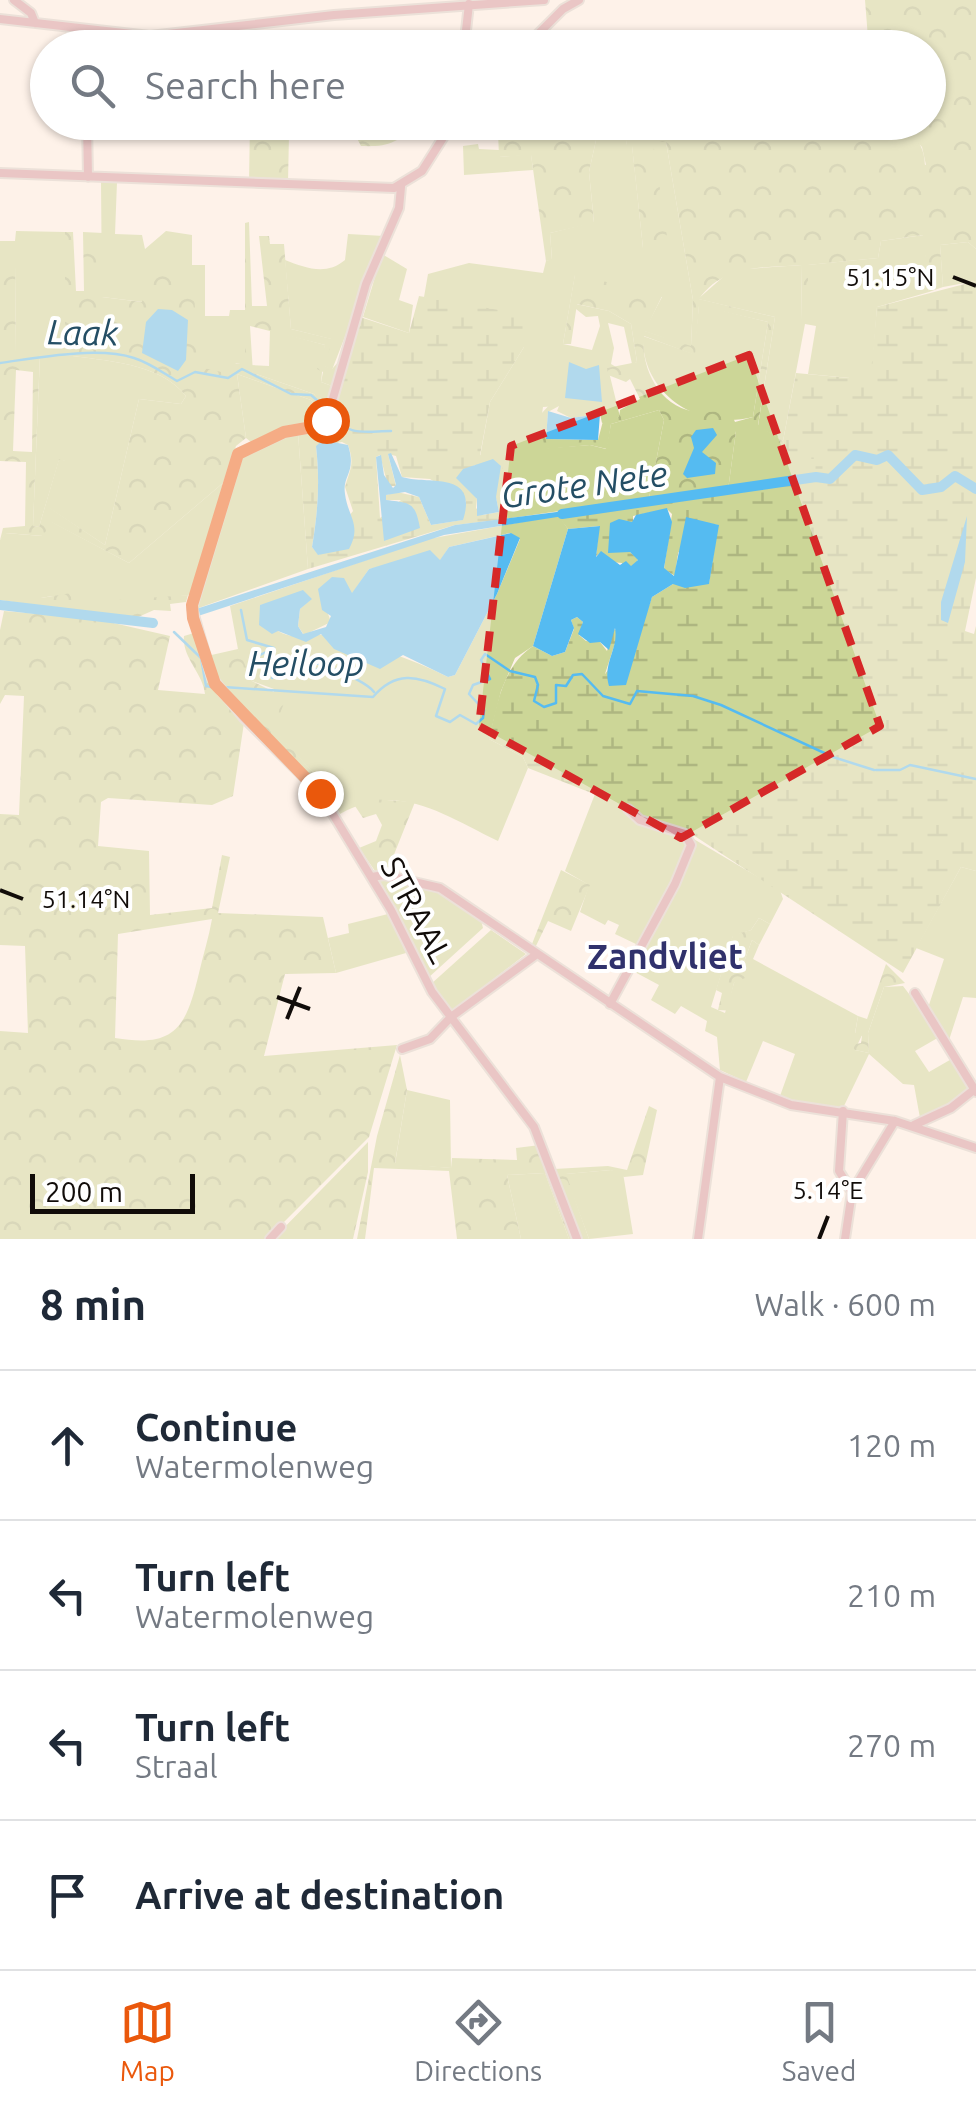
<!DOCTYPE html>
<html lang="en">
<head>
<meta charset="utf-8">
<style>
  body { margin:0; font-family:Ubuntu,sans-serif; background:#f6f6f7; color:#1f2937 }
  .scale { position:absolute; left:30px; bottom:25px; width:165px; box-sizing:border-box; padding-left:10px; border:5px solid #110c09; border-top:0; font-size:28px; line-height:35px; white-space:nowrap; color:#110c09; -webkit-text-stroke:8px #fff; paint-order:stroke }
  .stop { position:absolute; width:30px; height:30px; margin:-22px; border:8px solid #ea580c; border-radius:50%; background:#fff }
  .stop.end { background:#ea580c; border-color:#fff; box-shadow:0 2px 10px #0008 }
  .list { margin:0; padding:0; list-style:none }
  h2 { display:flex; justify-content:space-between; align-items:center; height:130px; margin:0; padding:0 40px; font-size:42px }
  h2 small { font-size:32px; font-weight:400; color:#747a83 }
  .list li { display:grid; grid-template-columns:65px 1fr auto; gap:30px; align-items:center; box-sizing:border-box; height:150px; padding:0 40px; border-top:2px solid #e0e1e3 }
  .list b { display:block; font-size:38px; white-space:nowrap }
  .list p { margin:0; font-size:32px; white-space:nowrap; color:#747a83 }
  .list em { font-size:32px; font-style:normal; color:#747a83 }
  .icon { flex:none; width:55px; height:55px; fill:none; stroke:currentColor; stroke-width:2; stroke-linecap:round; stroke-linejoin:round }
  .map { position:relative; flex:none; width:976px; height:1239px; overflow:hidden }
  .search { position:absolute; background:#fff; box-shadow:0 2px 8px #0004; left:30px; right:30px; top:30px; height:110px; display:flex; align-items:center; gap:25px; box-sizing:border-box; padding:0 35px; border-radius:55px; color:#747a83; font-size:38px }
  .sheet { height:730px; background:#fff }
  nav { display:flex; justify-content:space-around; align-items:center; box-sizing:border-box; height:140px; border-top:2px solid #e0e1e3; background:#fff; font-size:28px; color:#747a83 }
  nav a { display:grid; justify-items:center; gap:5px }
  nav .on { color:#ea580c }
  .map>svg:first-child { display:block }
  .grass { fill:#ccd697; fill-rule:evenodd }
  .forest { fill:url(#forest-crowns); fill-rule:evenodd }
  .wetland { fill:url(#wetland-marsh); fill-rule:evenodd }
  .water { fill:#55bbf1 }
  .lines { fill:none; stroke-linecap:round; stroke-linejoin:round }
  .stream { stroke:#55bbf1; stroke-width:2.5 }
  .river { stroke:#55bbf1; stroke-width:10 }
  .minor-casing { stroke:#d8cdc5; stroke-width:12 }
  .minor { stroke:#d3909a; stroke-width:8 }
  .route { stroke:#ea580c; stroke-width:12 }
  .marked { fill:none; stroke:#d62828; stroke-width:8; stroke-dasharray:20 12; stroke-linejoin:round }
  .ticks { fill:none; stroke:#110c09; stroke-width:4 }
  .labels { text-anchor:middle; stroke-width:8; stroke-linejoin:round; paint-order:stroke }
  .street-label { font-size:32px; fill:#110c09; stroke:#fff }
  .water-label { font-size:35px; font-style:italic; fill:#244e65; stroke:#fff }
  .neighbourhood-label { font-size:35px; font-weight:bold; fill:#30316c; stroke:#fff }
  .ticks-label { font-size:25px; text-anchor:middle; fill:#110c09; stroke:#fff; stroke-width:8; stroke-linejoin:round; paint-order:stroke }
</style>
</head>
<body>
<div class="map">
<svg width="976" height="1239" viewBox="0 0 976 1239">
  <defs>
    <pattern id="forest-crowns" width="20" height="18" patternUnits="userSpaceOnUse" patternTransform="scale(2.5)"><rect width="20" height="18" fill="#ccd697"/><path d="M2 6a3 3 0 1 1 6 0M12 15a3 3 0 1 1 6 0" fill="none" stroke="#aeb681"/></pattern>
    <pattern id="wetland-marsh" width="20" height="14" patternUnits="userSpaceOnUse" patternTransform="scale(2.5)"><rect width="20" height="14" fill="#ccd697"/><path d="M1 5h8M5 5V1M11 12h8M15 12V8" fill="none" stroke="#aeb681"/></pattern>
  </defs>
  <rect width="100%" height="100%" fill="#fef2e9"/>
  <path class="grass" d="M 611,123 L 623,123 L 627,145 L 632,145 L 643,248 L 653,142 L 666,142 L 693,300 L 691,347 L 644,331 L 662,297 L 575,275 L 563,344 L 592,350 L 600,326 L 598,316 L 586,317 L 576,309 L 576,304 L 609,311 L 631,324 L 637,362 L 632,364 L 624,327 L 608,323 L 614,348 L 611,364 L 616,367 L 608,368 L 620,417 L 602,423 L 600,414 L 571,418 L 557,411 L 559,406 L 543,407 L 537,449 L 590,445 L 606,449 L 611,424 L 659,410 L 664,420 L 649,498 L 498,520 L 502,513 L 480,457 L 490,402 L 524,347 L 424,297 L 428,274 L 469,263 L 543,273 L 546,261 L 552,259 L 550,233 L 594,222 L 589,172 L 598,131 Z
    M 866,125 C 897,125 925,130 925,167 L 855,135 Z
    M 478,144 L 479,149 L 499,150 L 500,157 L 531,154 L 533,170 L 464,175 L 463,146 Z
    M 101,181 L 117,182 L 115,234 L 142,235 L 145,249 L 166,231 L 192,235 L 192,265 L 205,265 L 205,316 L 229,316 L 230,310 L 245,310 L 245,365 L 236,363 L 226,374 L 199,368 L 143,302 L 102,297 Z
    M 16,231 L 65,232 L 65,355 C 105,361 159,362 186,396 L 181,404 L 139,399 L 105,545 L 49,508 L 65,461 L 59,460 L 39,527 L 33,526 L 40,355 L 16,354 L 15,266 L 0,266 L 0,241 L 15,241 Z
    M 348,234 L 384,236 L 332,370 L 324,366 L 331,339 L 291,329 L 285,260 C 306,268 326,276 345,260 Z
    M 924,235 L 929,292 L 877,307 L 872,372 L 850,378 L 808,374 L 816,326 L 805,324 L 783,441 L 758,426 L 775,317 L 698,299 L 731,270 L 802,265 L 801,319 L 808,318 L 807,265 L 878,258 L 881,241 Z
    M 968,242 L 976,249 L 976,281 L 943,287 L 940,245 Z
    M 382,254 L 407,269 L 399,300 L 413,305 L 409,333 L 363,317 Z
    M 699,305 L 768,322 L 753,417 C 698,431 641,393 643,336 L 694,354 Z
    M 270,330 L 325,345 L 321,382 L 332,386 L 327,407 L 314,394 L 253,373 L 250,365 L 269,366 Z
    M 237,374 L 311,400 L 325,415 C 311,431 272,433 251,442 L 246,438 Z
    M 743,430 L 789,453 L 789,457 L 816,458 L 816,477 L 728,490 L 736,431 Z
    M 298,433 L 308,569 L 193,610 L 242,455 Z
    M 223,483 L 194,592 L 188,595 C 157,599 118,607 88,602 C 66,597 66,593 41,598 L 41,606 L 0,600 L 0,540 L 5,533 L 42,536 L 50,521 L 129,563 Z
    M 566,514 L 561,519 L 568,529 L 533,646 L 515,658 L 501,691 L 489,739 L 523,757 L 528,768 L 498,841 C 443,815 399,781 340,814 L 327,788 L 273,729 L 274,689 L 252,681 L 240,660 L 230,606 L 428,539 ZM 510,533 L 520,539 L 497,594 L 455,675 L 448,677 C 410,658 366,643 323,635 C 307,632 293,641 278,631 C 271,626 265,612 260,605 L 311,599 L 300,609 L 298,626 L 304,635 L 331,622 L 319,589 L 352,594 L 369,569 L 433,555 L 440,561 L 449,547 Z
    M 595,794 L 641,822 L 692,838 L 780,890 L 783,899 L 770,924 L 759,918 L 751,930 L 733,936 L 711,1007 L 725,1013 L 734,983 L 746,970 L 744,962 L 752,940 L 759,945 L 753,959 L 858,1016 L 855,1033 L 862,1035 L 855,1050 L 869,1053 L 868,1033 L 884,987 L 903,986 L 941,1036 L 915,1051 L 929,1072 L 955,1057 L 971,1087 L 946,1108 L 920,1118 L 914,1085 L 903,1084 L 869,1054 L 843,1108 L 804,1105 L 780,1096 L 795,1054 L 763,1041 L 746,1082 L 720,1070 L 717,1037 L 705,1031 L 707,1021 L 681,1006 L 675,1014 L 651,1000 L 659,985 L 631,970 L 654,915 L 638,945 L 615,934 L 619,925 L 608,920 L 605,925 L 580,912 L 589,885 L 565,871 Z
    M 961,867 L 976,871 L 976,998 L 963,997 L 949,1040 L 928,1008 L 944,959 L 916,948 Z
    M 380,878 L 435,889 L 481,920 L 483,928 L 428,978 L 378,884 Z
    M 388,914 L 406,953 L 336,973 L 328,938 L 349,933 L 348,924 Z
    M 491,930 L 526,954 L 451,1012 L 431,984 Z
    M 407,1090 L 450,1100 L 451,1168 L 395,1164 Z
    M 611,1170 L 623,1173 L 633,1234 L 589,1239 L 565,1174 Z
    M 545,1173 L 569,1239 L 521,1239 L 507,1175 Z"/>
  <path class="forest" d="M 865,0 L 976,0 L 976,249 L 968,242 L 940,245 L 943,287 L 929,292 L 923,235 L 881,241 L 878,258 L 808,265 L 808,319 L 801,320 L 802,265 C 762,268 724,264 699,299 L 775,317 L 758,425 L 783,441 L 789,453 L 736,431 L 728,490 L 649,498 L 664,420 L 659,410 L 611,424 L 607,449 L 590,445 L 536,450 L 540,415 L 553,401 L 559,406 L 548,412 L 546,439 L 598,440 L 603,421 L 619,417 L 620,410 L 640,399 L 630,379 L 626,382 L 608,375 L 607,368 L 637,362 L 631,324 L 609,311 L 577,304 L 571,344 L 563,344 L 575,274 L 662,296 L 645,331 L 691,346 L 693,300 L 666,142 L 653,142 L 668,243 L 643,248 L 632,146 L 627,146 L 623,123 L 928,122 L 928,48 L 802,48 L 836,45 L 836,38 L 868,38 ZM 866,125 L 903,127 L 922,147 L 926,165 L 856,135 ZM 699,306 L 768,322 L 753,417 L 735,422 L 731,413 C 718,409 713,413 700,412 C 661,411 640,368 644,336 L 695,355 Z
    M 250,123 L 331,123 L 289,135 L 288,182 L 249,181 Z
    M 349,123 L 349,122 L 412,123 C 401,144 385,147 361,146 Z
    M 518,123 L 611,123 L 598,131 L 589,172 L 594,223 L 550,233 L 552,260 L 546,261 L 531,155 L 499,157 L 498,132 L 519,128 Z
    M 249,222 L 252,306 L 267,306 L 259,236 L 269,236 L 270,244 L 284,244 L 291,329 L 332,339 L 325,366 L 332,369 L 340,360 L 332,386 L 321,382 L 323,372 L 317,369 L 325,345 L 250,326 L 253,373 L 314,394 L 326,403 L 325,415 L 311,400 L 237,374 L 246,438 L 236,446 L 223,483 L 129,563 L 51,522 L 43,536 L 6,533 L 0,540 L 3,528 L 25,526 L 26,462 L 0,461 L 0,266 L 15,265 L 16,353 L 40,354 L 33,526 L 39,527 L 59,459 L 66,461 L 50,508 L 105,545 L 139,399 L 181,404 L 186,396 C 159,362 105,361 65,355 L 65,232 L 73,232 L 76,291 L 84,291 L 83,232 L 103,233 L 102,297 L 142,302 L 145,272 L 192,265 L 199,367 L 226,373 L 231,363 L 245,364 L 245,223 ZM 16,370 L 33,372 L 32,452 L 13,451 Z
    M 71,593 L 90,602 L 188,595 L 186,602 L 170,604 L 171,611 L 154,610 L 136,618 L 41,606 L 41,598 Z
    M 4,611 L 96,619 L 170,636 L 158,690 L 205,694 C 203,673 182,658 184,636 L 194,633 L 217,695 L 244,723 L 233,796 L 212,805 L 108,798 L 101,802 L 98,846 L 149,851 L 150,915 L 212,908 L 222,855 L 230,857 L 218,913 L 323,917 L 336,973 L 285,974 L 264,1056 L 397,1045 L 369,1137 L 267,1239 L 0,1239 L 0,1031 L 28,1033 L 25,946 L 0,945 L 0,814 L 19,815 L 24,696 L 5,695 L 0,704 L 0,630 ZM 212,919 C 209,937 203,955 199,973 C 186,1028 175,1048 115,1038 L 118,934 Z
    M 238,649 L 252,681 L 286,698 L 274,729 L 327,788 L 323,790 C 283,750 224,712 207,656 Z
    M 372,799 L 415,802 L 389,867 L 375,871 L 359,848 L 376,841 L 382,825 L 376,814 L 363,818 L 355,806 Z
    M 561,870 L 590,885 L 571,931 L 548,921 L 535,948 L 532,944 Z
    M 759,918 L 770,924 L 759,945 L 752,940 L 744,962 L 745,978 L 734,983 L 731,995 L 739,997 L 736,1011 L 718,1010 L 722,993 L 716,990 L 733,935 L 751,930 Z
    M 886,964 L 905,983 L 884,987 L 868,1033 L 869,1053 L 855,1050 L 851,1045 L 861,1043 L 862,1036 L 855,1034 L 858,1016 L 867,1019 Z
    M 400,1055 L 407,1090 L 395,1163 L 451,1168 L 452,1158 L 517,1160 L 516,1148 L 540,1145 L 544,1169 L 549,1170 L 575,1239 L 569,1239 L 545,1173 L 507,1175 L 521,1239 L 457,1239 L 449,1171 L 374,1168 L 365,1239 L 357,1239 L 377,1136 Z
    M 649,1106 L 657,1110 L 643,1175 L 624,1177 L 611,1170 L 566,1174 L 589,1239 L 581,1239 L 554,1169 L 608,1166 L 627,1170 Z
    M 368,1142 L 368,1172 L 353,1239 L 273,1239 Z"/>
  <path class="wetland" d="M 976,281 L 976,578 L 965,631 L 974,634 L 976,626 L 976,871 L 961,867 L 903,973 L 687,831 L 631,812 L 632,818 L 594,794 L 528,768 L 523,757 L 489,739 C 497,705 502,667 533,646 L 552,656 L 565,652 L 574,629 L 571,620 L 577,617 L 583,622 L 579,635 L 586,641 L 600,642 L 607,651 L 613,629 L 619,631 L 605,674 L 642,626 L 652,597 L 673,584 L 709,583 L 718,525 L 701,522 L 678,553 L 675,576 L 664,569 L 672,514 L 667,509 L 633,516 L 633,523 L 612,552 L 630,552 L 638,559 L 632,578 L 625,576 L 622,563 L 611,562 L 601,552 L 596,556 L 599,526 L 568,529 L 560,519 L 566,514 L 815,477 L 816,459 L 789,458 L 783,441 L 796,373 L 849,378 L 850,371 L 871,372 L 877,307 Z
    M 419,296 L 527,315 L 524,347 L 490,402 L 480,455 L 499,460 C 508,474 506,505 498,520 L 455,525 L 308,569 L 298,433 L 327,427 L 331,420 L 357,316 L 409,333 ZM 342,442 L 348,445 C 355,464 350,469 345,487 L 353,511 L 319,555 L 312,547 C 318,512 320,482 316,446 ZM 388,454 L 396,456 L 402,477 L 430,479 L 466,501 L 462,520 L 431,525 L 419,497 L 397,492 L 386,495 L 386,500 L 401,500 L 380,518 L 376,457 L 380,455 L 388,486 L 396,486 ZM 474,465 L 501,468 L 496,497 L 499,512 L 483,515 L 476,508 L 477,499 L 466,484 Z"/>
  <path class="water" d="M 158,309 L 172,310 L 188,320 L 186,360 L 178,371 L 142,353 L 146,322 Z
    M 569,362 L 586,369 L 599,365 L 602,402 L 565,398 Z
    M 548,411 L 571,418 L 600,414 L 598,440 L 546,439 Z
    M 713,428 L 717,435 L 702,452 L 716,463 L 715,474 L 687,478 L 683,474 L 694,448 L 691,437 L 696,430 Z
    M 323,440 L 348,445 C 357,473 342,475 345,494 C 348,517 362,525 349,549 L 318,555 L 312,547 C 318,512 320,481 316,446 Z
    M 391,453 L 402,477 C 428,485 479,470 463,520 L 431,525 L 419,497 L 405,492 L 386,495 L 386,500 C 411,503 415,502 420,528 L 384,541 L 376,457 L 381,455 L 384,475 L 393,488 L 396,485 L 388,454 Z
    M 493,459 L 501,466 L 496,497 L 499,512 L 477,516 L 477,499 L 456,478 L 463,469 Z
    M 728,490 L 444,535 L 195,617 L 193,610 L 455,525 Z
    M 667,508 L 672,522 L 664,568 L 674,576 L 686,517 L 719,525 L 709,584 L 685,588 L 673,584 L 652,597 L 626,685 L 609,686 C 602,663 619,649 615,628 L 609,650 L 600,642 L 590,643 L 578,634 L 583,622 L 577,617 L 571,620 L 574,628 L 565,652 L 552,656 L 533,646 L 568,529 L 600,526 L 596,557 L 601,551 L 620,565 L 626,561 L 631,566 L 638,560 L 630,552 L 608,553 L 610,523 L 619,519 L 632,522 L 636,515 Z
    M 967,516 L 965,562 L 948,623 L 941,620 L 941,602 Z
    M 511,533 L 520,538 L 497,594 L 455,675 L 448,677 L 403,655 L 380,669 L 334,649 L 321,634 L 306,642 L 278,631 L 272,634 L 259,625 L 260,605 L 303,590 L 312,599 L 300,609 L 298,626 L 303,634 L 326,627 L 331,616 L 322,610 L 318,589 L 332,577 L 344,578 L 352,593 L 369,569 L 430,550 L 440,560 L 449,547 Z"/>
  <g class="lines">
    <path class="stream" d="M 0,363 C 36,358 97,346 134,358 C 150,363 163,373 177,381 L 195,372 L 228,378 L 242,369 L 291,394 L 311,395 L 326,408
      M 332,412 C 346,438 366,431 391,431
      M 241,610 L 247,640 L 274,648 L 258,656 L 257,666 C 269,668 269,663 279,659 C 297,652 364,678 374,692
      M 174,632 L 201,658 L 206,686 L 216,688
      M 308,675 L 324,665
      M 272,678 L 289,662
      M 224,687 L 373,697 C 395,671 417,675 445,689 L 436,716 L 450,722 L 460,715 L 476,724 L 483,718 L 484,710 L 469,694 L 473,685 L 490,679 L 481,660 L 485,654 L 510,671 L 535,677 L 538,685 L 534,701 L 544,707 L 556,703 L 556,685 L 566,686 L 573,675 L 582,674 L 603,696 L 630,704 L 637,691 L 693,696 L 721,705 L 833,757 L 874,770
      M 876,770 L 900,770 L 910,765 L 976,779"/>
    <path class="river" d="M 562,514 L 816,477 L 830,479 L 855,455 L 877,460 L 888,455 L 922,490 L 941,487 L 955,476 L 976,489
      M 0,605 L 153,623"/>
    <defs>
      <path id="minor" d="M 14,0 L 31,13 L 35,23
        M 0,19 L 150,36 L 334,15 L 544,0
        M 92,48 L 94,31
        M 464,48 L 469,4
        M 524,48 L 563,9 L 579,0
        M 87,122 L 88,177
        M 0,173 L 394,188 L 422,171 L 453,122
        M 401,187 L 399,208 L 366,284 L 327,419 L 318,426 L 285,432 L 238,454 L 192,608 L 212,678 L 244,718 L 320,793 L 391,910 L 432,992 L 534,1127 L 577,1239
        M 372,877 L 384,875 L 440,888 L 720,1077 L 791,1105 L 895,1121 L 976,1148
        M 915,993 L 976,1092
        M 610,1004 L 675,884 L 691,845 L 685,834 L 640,820 L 628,809
        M 402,1049 L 430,1039 L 451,1017 L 537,954
        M 843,1111 L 839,1171 L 852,1192
        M 914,1125 L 951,1108 L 975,1089
        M 270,1239 L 281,1227
        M 698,1239 L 720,1077
        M 845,1239 L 852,1192 L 895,1121"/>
    </defs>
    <use href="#minor" class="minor-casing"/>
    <use href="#minor" class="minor"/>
  </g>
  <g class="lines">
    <path class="route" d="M 320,793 L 215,684 L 193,618 L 192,605 L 238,454 L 284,432 L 318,426 L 326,420"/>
  </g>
  <path d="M0 0H976V1239H0ZM 749,355 L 880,726 L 681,838 L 479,726 L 511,446 Z" fill="#fef2e9" fill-opacity=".55" fill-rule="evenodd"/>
  <path class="marked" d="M 749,355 L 880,726 L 681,838 L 479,726 L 511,446 Z"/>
  <path class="ticks" d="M 953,277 L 976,286M 0,890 L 23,899M 277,997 L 310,1009M 287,1019 L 300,987M 819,1239 L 828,1216"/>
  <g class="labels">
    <g class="street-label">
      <text transform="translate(416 910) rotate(62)" y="11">STRAAL</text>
    </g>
    <g class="water-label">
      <text transform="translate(83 333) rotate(1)" y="12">Laak</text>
      <text transform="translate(584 485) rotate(-8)" y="12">Grote Nete</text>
      <text x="306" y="676">Heiloop</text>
    </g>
    <g class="neighbourhood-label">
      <text x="665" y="969">Zandvliet</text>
    </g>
  </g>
  <g class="ticks-label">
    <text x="890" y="286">51.15°N</text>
    <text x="86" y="908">51.14°N</text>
    <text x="828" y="1199">5.14°E</text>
  </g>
</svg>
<div class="scale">200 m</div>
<div class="stop" style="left:326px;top:420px"></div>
<div class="stop end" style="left:320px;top:793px"></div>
<div class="search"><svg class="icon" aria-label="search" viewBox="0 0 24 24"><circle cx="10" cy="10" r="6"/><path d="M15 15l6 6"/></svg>Search here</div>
</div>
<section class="sheet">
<h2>8 min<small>Walk · 600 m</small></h2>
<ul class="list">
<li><svg class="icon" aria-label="ahead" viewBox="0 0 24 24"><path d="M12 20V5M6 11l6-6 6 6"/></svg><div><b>Continue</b><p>Watermolenweg</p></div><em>120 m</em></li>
<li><svg class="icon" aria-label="left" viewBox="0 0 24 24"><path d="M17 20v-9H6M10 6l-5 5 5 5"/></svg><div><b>Turn left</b><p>Watermolenweg</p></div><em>210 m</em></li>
<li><svg class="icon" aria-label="left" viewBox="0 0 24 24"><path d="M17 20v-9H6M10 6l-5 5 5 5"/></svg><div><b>Turn left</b><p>Straal</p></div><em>270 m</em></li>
<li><svg class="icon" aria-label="arrive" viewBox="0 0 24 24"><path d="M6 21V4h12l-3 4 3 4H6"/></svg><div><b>Arrive at destination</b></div></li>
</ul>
</section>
<nav>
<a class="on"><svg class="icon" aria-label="map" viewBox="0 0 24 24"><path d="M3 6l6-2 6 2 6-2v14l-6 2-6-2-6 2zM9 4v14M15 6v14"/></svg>Map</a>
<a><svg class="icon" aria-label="directions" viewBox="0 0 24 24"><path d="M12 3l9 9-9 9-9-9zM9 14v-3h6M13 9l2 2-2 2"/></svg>Directions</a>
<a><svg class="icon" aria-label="saved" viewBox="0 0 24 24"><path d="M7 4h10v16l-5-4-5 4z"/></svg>Saved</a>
</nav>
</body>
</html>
